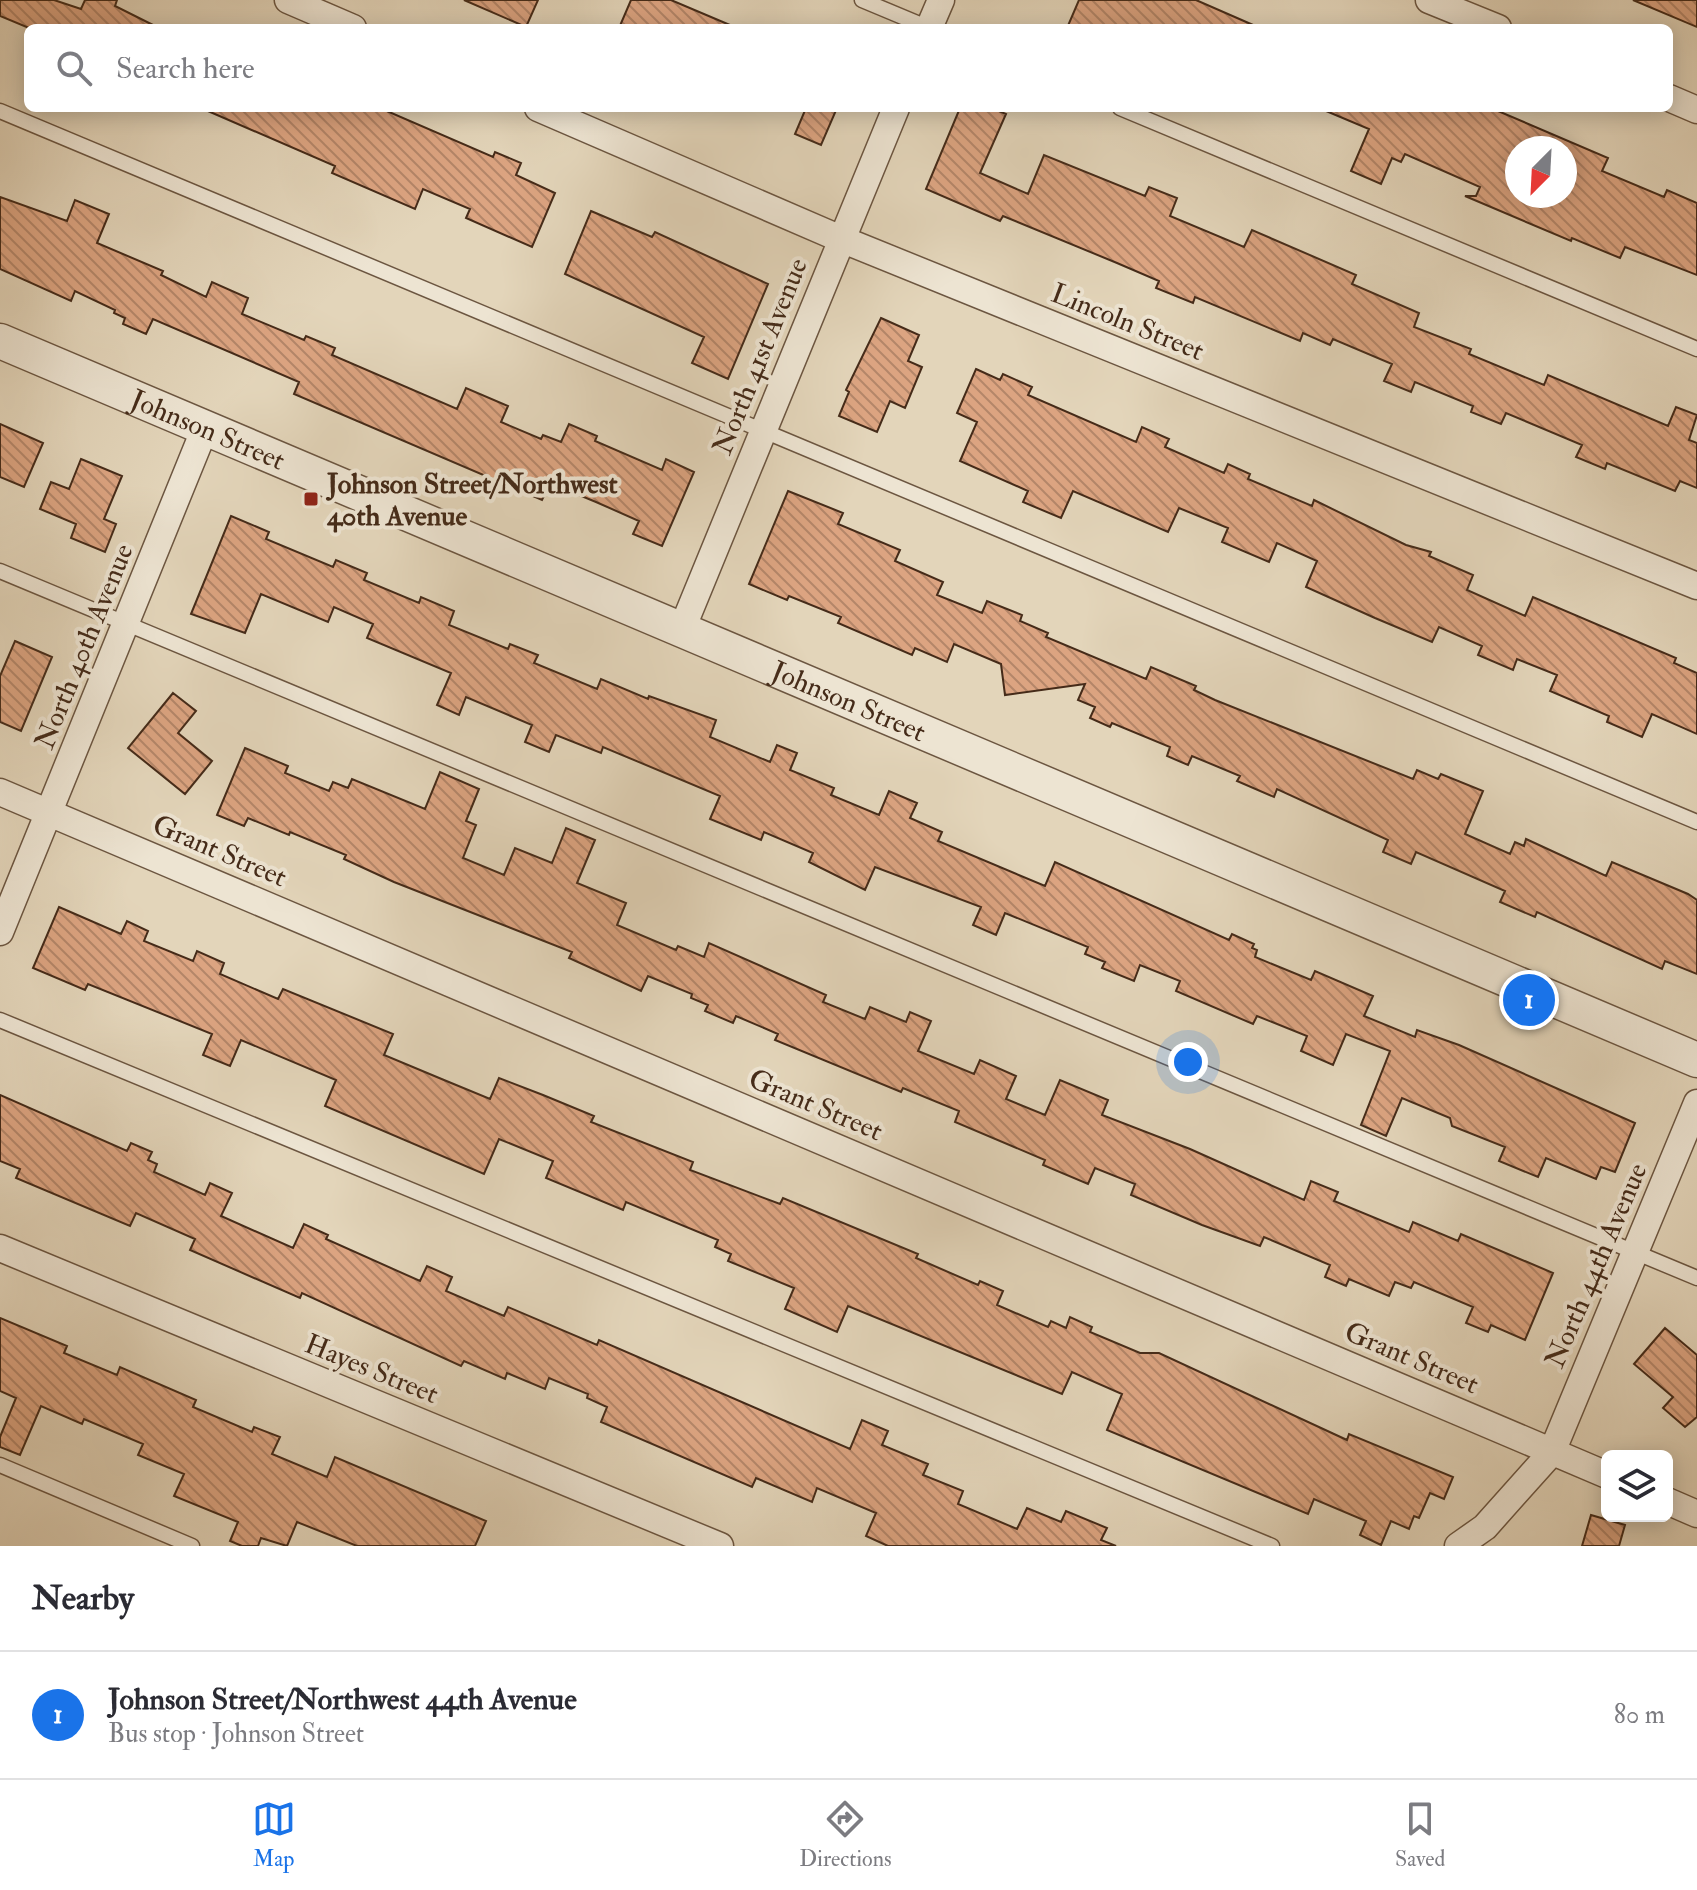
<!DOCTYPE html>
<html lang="en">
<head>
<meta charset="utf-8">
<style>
  body { margin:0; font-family:"IM FELL Double Pica",serif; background:#f7f7f7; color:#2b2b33 }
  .controls { position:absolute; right:24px; bottom:24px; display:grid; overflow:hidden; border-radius:12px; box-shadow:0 4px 20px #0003 }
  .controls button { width:72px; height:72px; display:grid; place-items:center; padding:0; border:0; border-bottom:2px solid #e1e1e2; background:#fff; color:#2b2b33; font:40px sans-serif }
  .compass { position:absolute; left:1505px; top:136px; width:72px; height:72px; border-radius:50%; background:#fff; box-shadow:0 4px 20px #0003; rotate:204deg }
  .you { position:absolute; left:1188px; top:1062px; width:28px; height:28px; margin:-20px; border:6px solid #fff; border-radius:50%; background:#1a73e8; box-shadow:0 0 0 12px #1a73e833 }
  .badge { display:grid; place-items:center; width:52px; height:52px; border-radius:50%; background:#1a73e8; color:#fff; font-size:26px; font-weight:700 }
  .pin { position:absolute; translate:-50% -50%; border:4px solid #fff; box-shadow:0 2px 8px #0006 }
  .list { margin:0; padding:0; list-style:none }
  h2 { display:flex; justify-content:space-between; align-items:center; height:104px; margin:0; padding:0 32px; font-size:34px }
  h2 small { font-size:26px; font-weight:400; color:#7c7c81 }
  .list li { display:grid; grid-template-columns:52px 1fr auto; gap:24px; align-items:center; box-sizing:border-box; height:128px; padding:0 32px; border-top:2px solid #e1e1e2 }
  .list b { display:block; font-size:30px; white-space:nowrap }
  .list p { margin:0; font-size:26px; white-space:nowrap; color:#7c7c81 }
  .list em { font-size:26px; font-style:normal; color:#7c7c81 }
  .icon { flex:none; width:44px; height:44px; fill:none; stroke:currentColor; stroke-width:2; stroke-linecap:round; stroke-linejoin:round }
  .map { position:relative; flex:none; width:1697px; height:1546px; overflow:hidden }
  .search { position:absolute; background:#fff; box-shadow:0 4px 20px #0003; left:24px; right:24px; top:24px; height:88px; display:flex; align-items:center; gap:20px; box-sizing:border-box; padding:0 28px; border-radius:12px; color:#7c7c81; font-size:30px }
  .sheet { height:232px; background:#fff }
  nav { display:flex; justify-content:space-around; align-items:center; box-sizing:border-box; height:112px; border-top:2px solid #e1e1e2; background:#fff; font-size:22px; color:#7c7c81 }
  nav a { display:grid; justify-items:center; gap:4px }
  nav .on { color:#1a73e8 }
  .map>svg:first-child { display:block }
  .building { fill:url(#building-back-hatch); stroke:#452b19; stroke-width:2; fill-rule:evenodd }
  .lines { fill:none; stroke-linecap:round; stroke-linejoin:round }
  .service-casing { stroke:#6c5641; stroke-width:17 }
  .minor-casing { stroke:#6c5641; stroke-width:29 }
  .tertiary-casing { stroke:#6c5641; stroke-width:37 }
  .service { stroke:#ede4d2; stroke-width:14 }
  .minor { stroke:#ede4d2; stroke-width:26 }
  .tertiary { stroke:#ede4d2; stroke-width:34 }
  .poi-dot { fill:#8f2418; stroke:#ede4d2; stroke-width:3 }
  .labels { text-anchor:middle; stroke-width:8; stroke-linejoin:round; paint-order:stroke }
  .street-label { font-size:28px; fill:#452b19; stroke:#ede4d2 }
  .poi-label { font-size:28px; font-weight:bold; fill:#452b19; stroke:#ede4d2; text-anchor:start }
</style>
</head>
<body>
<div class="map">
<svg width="1697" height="1546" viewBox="0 0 1697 1546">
  <defs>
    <pattern id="building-back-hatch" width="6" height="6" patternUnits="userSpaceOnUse" patternTransform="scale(2)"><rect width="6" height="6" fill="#dca481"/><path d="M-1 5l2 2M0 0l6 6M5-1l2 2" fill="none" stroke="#b48669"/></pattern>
  </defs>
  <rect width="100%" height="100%" fill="#e3d5ba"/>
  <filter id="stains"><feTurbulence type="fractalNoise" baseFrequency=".0025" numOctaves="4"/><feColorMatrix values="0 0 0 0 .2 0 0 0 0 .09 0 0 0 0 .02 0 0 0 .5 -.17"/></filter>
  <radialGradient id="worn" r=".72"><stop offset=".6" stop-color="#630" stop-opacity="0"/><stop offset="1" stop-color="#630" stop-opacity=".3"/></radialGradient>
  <path class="building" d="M 0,0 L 54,0 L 81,9 L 85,0 L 117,0 L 115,6 L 159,28 L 29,28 L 0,16 Z
    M 464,0 L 538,0 L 526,27 Z
    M 631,0 L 671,0 L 737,28 L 619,28 Z
    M 1079,0 L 1196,0 L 1260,28 L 1067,28 Z
    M 1633,0 L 1697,0 L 1697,27 Z
    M 201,108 L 380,108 L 493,157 L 495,152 L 521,163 L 516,175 L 555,193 L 532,247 L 466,218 L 470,209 L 423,189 L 415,209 L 332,173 L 335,166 Z
    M 806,108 L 837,108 L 821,145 L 795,134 Z
    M 960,108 L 992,108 L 1006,114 L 980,173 L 1028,194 L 1044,155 L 1145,196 L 1149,187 L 1177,198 L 1170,216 L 1244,247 L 1252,230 L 1356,275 L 1352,284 L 1419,313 L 1414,327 L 1471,349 L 1469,354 L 1544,385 L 1548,375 L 1668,426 L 1676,407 L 1697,415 L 1689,440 L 1697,443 L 1697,488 L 1680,481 L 1675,491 L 1607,463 L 1605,469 L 1576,457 L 1582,445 L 1506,413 L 1501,424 L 1471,412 L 1473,406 L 1415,382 L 1411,392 L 1384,381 L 1392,364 L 1333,339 L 1330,345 L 1303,333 L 1300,341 L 1195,297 L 1193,303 L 1156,288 L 1159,281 L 1117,263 L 1003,216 L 1000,221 L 926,189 Z
    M 1319,108 L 1491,108 L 1608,158 L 1602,171 L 1664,197 L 1667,190 L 1697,203 L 1697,275 L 1625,247 L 1620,258 L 1572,238 L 1571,241 L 1465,196 L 1476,196 L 1480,187 L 1405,154 L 1401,162 L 1392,158 L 1381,184 L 1351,171 L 1369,129 ZM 1517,148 L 1565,148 L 1565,196 L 1517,196 Z
    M 0,197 L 67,221 L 75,200 L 109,214 L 97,243 L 163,271 L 161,275 L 206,297 L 212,282 L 248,298 L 242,314 L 304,340 L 306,336 L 335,348 L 332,355 L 457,409 L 466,388 L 508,406 L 501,422 L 541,439 L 543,435 L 561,442 L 569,424 L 597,436 L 595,441 L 662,470 L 666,459 L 694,472 L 662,546 L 633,534 L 639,521 L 596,502 L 550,483 L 542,500 L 294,394 L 299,382 L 153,319 L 146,334 L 123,324 L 125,318 L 114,313 L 115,310 L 75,291 L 71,301 L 0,269 Z
    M 591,211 L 652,237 L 655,232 L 768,284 L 728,379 L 692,363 L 704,337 L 565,274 Z
    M 881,318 L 919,335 L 908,361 L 922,367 L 905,408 L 890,401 L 877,432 L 839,416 L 849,392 L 846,390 Z
    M 976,369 L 1000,380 L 1003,374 L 1032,387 L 1028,395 L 1136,442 L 1142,427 L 1169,439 L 1165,447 L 1224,473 L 1228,464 L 1250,474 L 1248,479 L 1312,506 L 1314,500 L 1406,545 L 1431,552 L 1429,556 L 1473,575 L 1467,590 L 1525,616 L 1533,597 L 1676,658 L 1674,663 L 1697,673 L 1697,734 L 1652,714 L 1642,737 L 1607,722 L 1609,716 L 1550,691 L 1557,675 L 1517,659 L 1513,670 L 1478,655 L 1482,646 L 1439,627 L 1432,642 L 1375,618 L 1306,587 L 1317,561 L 1277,543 L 1269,562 L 1222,542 L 1228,528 L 1179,508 L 1168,532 L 1073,491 L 1061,518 L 1023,502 L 1028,491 L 960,461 L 977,422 L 957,413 Z
    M 0,424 L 43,443 L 24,487 L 0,477 Z
    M 81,459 L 122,476 L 104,519 L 116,524 L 105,552 L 71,538 L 76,524 L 40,509 L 51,482 L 69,489 Z
    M 788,491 L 843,513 L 838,524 L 900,550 L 895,561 L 943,582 L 937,595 L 982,613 L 987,601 L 1022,615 L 1020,621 L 1048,633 L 1046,637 L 1146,679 L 1151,667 L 1196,686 L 1194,690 L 1215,700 L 1413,779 L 1417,770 L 1438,779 L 1441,774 L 1483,791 L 1465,834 L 1510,854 L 1515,842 L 1524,846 L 1526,839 L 1606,876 L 1612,862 L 1688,894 L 1697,900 L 1697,974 L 1665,961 L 1662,969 L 1537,912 L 1535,917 L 1500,902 L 1505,891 L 1416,852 L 1411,864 L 1383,852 L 1388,840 L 1277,789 L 1274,797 L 1237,781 L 1240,776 L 1192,756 L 1188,765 L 1167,756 L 1170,747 L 1112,723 L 1110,727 L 1090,718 L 1095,707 L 1078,700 L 1085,684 L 1005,695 L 1001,664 L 954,644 L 947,662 L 915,648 L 912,655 L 838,623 L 841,617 L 789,596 L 787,600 L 749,584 Z
    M 231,516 L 269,532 L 266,539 L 333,567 L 336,560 L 367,573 L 364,580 L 419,603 L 421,597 L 454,611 L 449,625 L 508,649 L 510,644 L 538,655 L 534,663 L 597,689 L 601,679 L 648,699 L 649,696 L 716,720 L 710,737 L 770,762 L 777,745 L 797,753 L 790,770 L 834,788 L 831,795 L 879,815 L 889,791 L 917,803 L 910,818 L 942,832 L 938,841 L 1045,886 L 1055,862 L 1229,940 L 1232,934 L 1254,944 L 1252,948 L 1257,950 L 1255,957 L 1311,980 L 1315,971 L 1373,996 L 1364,1016 L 1415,1037 L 1417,1030 L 1459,1045 L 1635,1123 L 1615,1172 L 1601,1167 L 1596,1179 L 1546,1158 L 1538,1177 L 1499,1161 L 1505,1147 L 1452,1126 L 1450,1118 L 1402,1098 L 1386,1136 L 1361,1125 L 1390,1051 L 1346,1034 L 1333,1065 L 1301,1051 L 1307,1036 L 1257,1016 L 1253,1024 L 1176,991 L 1180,981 L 1140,965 L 1134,981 L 1102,968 L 1105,962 L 1085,954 L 1088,947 L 1005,913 L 996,935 L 973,925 L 981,907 L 875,867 L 865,890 L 809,862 L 813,853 L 764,832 L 761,840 L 710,819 L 720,796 L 603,747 L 601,753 L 556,735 L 549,752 L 525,742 L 532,725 L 466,697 L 459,715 L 437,705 L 451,673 L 367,638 L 373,624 L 334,607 L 328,622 L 261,594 L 245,633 L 191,614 Z
    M 15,641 L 52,657 L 21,731 L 0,722 L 0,676 Z
    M 173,693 L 196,711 L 178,733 L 212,761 L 185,794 L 128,748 Z
    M 245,748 L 288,766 L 285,773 L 329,791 L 333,782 L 348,788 L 352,779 L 425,809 L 440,772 L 479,789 L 466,821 L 476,825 L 463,858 L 504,875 L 515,848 L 552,863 L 566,828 L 595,840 L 577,883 L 626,903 L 617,925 L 676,950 L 678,946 L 704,957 L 709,943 L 826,995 L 823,1002 L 865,1019 L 870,1007 L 906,1022 L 910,1012 L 931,1021 L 918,1051 L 974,1074 L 980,1060 L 1016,1076 L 1006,1099 L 1045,1115 L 1060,1080 L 1108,1100 L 1102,1115 L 1190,1149 L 1304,1200 L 1311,1181 L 1338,1192 L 1334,1201 L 1409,1232 L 1413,1222 L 1458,1241 L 1461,1234 L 1553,1273 L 1525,1340 L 1491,1325 L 1488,1332 L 1466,1323 L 1473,1307 L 1414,1282 L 1411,1288 L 1395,1282 L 1389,1296 L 1349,1279 L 1346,1286 L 1325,1277 L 1330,1265 L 1264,1237 L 1260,1246 L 1202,1225 L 1131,1195 L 1135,1184 L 1095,1168 L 1088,1184 L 1043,1165 L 1045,1160 L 955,1122 L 959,1111 L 903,1088 L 901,1092 L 775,1040 L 778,1034 L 736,1016 L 733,1023 L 705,1011 L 708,1005 L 691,998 L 692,994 L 648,976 L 641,991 L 569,958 L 572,952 L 394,882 L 344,859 L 346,855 L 290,832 L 289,835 L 248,818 L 244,826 L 217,815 Z
    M 59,907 L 121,934 L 127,921 L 148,931 L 144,941 L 193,961 L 197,951 L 224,963 L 220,974 L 278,999 L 283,989 L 393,1034 L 384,1055 L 444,1080 L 490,1099 L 499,1078 L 543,1095 L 594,1116 L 591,1122 L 693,1162 L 690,1170 L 780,1204 L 783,1198 L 918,1254 L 916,1258 L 978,1285 L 980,1281 L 1003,1291 L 997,1305 L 1048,1327 L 1051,1321 L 1066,1328 L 1070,1317 L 1092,1327 L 1090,1332 L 1140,1353 L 1159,1353 L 1347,1440 L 1349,1434 L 1453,1477 L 1444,1499 L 1430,1493 L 1419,1518 L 1414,1516 L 1409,1529 L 1391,1521 L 1381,1545 L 1360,1535 L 1366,1521 L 1314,1499 L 1308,1514 L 1107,1430 L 1122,1394 L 1072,1372 L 1062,1394 L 848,1306 L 837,1332 L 785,1309 L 794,1288 L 728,1261 L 731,1254 L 715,1247 L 718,1240 L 626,1202 L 623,1210 L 546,1178 L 553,1161 L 499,1139 L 484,1174 L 325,1106 L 336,1080 L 241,1040 L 230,1066 L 203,1055 L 212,1034 L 88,984 L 85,990 L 33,968 Z
    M 0,1095 L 127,1151 L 131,1143 L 152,1152 L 148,1160 L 157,1164 L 154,1172 L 205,1195 L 210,1183 L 232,1193 L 221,1216 L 293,1248 L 304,1224 L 328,1235 L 326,1239 L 420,1281 L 427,1266 L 452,1277 L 446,1291 L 504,1316 L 508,1307 L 597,1345 L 599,1340 L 850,1449 L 862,1420 L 888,1431 L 882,1445 L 928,1464 L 923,1475 L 963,1491 L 958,1504 L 1017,1529 L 1027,1508 L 1061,1522 L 1066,1511 L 1107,1528 L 1101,1540 L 1116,1546 L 888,1546 L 866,1536 L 876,1513 L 817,1488 L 812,1502 L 756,1478 L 752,1487 L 601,1422 L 607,1407 L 587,1398 L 588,1394 L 549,1378 L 545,1389 L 507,1373 L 505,1379 L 464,1361 L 461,1366 L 302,1293 L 300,1298 L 190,1250 L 195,1239 L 136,1213 L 130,1226 L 16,1178 L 20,1169 L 0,1161 Z
    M 0,1318 L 67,1346 L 64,1353 L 117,1375 L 120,1367 L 196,1400 L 193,1407 L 252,1432 L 254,1427 L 280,1437 L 272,1454 L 327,1477 L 335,1457 L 486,1521 L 475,1546 L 357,1546 L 297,1522 L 287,1546 L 261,1538 L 258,1546 L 242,1546 L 230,1541 L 238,1522 L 174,1496 L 184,1474 L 138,1455 L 143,1444 L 84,1419 L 82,1424 L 41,1406 L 20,1455 L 0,1447 L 0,1437 L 16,1398 L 0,1391 Z
    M 1665,1328 L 1697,1355 L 1697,1417 L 1685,1427 L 1663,1408 L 1673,1397 L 1634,1364 Z
    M 1591,1515 L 1625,1525 L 1619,1546 L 1582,1546 Z"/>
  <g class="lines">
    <defs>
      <path id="service" d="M 862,0 L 929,28
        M 1120,108 L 1697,349
        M 0,111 L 1697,822
        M 0,571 L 1697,1278
        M 0,1020 L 1272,1546
        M 0,1465 L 192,1546"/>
      <path id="minor" d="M 288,0 L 353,28
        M 1429,0 L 1498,28
        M 929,28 L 941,0
        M 1669,98 L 1697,110
        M 538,108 L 841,239 L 1697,586
        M 682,629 L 896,108
        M 0,792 L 1607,1475
        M 0,932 L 205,428
        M 0,1248 L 720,1546
        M 1667,1501 L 1697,1514
        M 1458,1546 L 1485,1527 L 1552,1452 L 1697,1103"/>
      <g id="tertiary">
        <path id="s1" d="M 0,341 L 1697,1060"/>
      </g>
    </defs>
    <use href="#service" class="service-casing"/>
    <use href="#minor" class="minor-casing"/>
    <use href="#tertiary" class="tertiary-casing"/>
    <use href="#service" class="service"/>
    <use href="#minor" class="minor"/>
    <use href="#tertiary" class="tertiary"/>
  </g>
  <rect class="poi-dot" x="303" y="491" width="16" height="16" rx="4"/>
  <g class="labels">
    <g class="street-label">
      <text transform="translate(1128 321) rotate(22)" y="10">Lincoln Street</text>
      <text transform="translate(759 356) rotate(-68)" y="10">North 41st Avenue</text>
      <text dy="10" stroke="none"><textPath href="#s1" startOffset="226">Johnson Street</textPath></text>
      <text transform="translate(83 646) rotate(-68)" y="10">North 40th Avenue</text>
      <text dy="10" stroke="none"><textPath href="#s1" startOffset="922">Johnson Street</textPath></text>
      <text transform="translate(220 850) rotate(23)" y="10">Grant Street</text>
      <text transform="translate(816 1104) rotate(23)" y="10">Grant Street</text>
      <text transform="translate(1595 1265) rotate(-67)" y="10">North 44th Avenue</text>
      <text transform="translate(1412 1357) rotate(23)" y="10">Grant Street</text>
      <text transform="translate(372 1368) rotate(22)" y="10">Hayes Street</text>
    </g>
    <g class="poi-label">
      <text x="327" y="493">Johnson Street/Northwest<tspan x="327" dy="32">40th Avenue</tspan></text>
    </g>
  </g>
  <rect width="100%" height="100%" filter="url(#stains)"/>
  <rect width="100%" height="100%" fill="url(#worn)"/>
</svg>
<div class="controls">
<button><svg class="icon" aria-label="layers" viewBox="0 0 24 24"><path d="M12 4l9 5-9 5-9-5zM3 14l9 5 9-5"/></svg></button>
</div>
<svg class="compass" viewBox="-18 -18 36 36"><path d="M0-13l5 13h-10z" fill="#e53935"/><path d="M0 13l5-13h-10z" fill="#7c7c81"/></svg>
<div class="you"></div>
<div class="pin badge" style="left:1529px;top:1000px">1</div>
<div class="search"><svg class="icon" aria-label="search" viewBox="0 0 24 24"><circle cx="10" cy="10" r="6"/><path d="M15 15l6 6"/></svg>Search here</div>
</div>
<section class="sheet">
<h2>Nearby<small></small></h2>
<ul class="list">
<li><span class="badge">1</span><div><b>Johnson Street/Northwest 44th Avenue</b><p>Bus stop · Johnson Street</p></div><em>80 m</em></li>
</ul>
</section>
<nav>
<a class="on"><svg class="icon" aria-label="map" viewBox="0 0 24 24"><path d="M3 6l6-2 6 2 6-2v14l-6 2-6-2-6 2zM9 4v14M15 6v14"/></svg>Map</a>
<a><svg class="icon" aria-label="directions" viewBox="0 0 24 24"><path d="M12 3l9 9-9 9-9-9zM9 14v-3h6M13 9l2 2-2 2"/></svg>Directions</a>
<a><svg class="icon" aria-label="saved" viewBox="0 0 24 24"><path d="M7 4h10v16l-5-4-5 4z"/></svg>Saved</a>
</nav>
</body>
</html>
